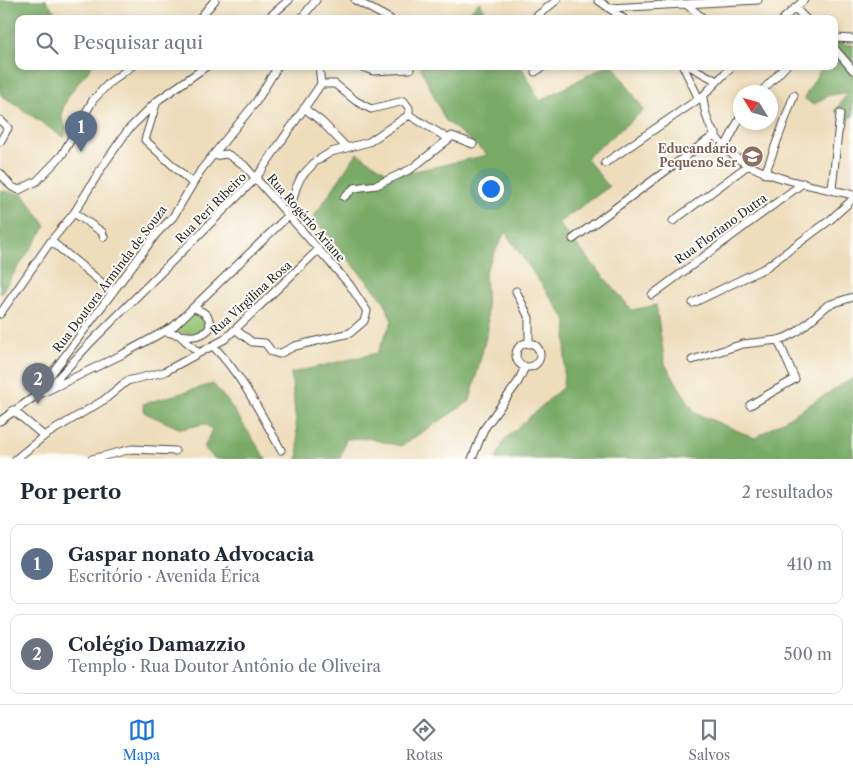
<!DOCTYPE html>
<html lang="pt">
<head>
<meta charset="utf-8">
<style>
  body { margin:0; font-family:"Libre Caslon Text",serif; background:#f6f6f7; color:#1f2937 }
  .compass { position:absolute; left:733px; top:85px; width:45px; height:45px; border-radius:50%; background:#fff; box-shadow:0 2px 8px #0003; rotate:307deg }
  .you { position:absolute; left:490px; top:188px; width:18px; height:18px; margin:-12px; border:4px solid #fff; border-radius:50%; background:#1a73e8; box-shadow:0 0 0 8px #1a73e833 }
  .badge { display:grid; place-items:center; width:32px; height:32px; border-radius:50%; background:#1a73e8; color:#fff; font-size:16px; font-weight:700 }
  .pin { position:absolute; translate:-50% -41px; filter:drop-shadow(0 1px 2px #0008) }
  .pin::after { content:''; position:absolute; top:26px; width:18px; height:15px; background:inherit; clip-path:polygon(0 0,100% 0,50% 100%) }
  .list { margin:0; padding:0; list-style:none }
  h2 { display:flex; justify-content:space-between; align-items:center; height:65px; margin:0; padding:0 20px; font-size:21px }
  h2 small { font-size:16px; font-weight:400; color:#747a83 }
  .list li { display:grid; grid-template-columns:32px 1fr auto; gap:15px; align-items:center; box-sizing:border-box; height:80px; margin:0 10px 10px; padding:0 10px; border:1px solid #e0e1e3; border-radius:10px }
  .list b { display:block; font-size:19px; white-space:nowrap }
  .list p { margin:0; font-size:16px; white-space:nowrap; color:#747a83 }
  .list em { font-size:16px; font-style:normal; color:#747a83 }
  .icon { flex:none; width:28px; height:28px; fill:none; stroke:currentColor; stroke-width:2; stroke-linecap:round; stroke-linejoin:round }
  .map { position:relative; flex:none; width:853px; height:459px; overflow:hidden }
  .search { position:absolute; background:#fff; box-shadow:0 2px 8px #0003; left:15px; right:15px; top:15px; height:55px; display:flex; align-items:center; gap:12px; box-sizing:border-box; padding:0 18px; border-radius:10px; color:#747a83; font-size:19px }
  .sheet { height:245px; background:#fff }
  nav { display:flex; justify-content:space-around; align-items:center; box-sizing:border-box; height:70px; border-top:1px solid #e0e1e3; background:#fff; font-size:14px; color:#747a83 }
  nav a { display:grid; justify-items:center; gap:2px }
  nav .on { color:#1a73e8 }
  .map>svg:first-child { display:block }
  .green { fill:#95c574; stroke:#607850 }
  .forest { fill:#78aa66; stroke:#526a48 }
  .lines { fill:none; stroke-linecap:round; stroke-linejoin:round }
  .minor-casing { stroke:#484641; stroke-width:9 }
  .minor { stroke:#fff; stroke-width:7 }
  .labels { text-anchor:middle; stroke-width:4; stroke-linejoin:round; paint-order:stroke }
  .education-label { font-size:12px; font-weight:bold; fill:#785e54; stroke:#fdfcf7; text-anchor:end }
  .street-label { font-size:12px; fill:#2b2b2b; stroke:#fdfcf7 }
</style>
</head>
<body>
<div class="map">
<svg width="853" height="459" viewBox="0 0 853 459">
  <rect width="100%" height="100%" fill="#fdfcf7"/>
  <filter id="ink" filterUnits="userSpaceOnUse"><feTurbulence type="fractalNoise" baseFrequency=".02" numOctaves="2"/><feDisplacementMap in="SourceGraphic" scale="10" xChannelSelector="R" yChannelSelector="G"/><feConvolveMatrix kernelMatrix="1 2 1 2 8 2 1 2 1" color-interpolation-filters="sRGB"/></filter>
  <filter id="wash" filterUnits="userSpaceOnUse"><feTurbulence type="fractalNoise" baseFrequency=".0096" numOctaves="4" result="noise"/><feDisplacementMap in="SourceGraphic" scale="20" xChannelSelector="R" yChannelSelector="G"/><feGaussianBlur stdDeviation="1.12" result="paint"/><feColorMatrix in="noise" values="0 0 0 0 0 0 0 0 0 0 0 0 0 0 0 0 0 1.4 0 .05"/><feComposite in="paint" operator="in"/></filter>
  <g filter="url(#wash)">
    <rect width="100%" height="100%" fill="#edb"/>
    <path class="green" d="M 194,311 L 204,315 L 208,328 L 197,334 L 172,332 Z"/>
    <path class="forest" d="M 0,0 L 46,0 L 59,17 L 66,19 L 19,19 L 19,66 L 92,66 C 81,81 51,109 66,127 L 64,138 L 0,94 Z
      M 479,2 L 491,19 L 462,19 Z
      M 834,43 L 853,45 L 853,116 L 848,118 L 835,111 L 848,92 L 827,96 L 813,105 L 804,98 L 822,67 L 804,66 L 834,66 Z
      M 420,66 L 521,66 L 540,101 L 605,66 L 614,66 L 644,110 L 586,158 L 609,187 L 558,223 L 632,310 L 656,305 L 665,364 L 695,413 L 755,438 L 853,378 L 853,459 L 496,459 L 505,439 L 563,387 L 567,321 L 505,232 L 485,272 L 488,329 L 470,401 L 401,446 L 367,438 L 346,439 L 340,459 L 296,459 L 299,455 L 291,373 L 377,353 L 392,321 L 384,301 L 313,218 L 357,153 L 393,176 L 488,155 L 445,120 Z
      M 0,191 L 23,194 L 46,226 L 0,294 Z
      M 213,384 L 229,403 L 266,459 L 215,459 L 204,448 L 212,429 L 204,424 L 181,429 L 145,413 L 143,404 Z"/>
  </g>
  <g filter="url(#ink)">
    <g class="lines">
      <defs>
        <path id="minor" d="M 355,0 L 390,19
          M 598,0 L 624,19
          M 687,5 L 704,19
          M 610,8 L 758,0
          M 795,8 L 806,19
          M 199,19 L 215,0
          M 267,19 L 289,0
          M 301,19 L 316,0
          M 533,19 L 557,0
          M 783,19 L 804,0
          M 834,38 L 853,39
          M 834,48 L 853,70
          M 319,66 L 321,84
          M 360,66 L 373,71 L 410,69
          M 683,66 L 699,99
          M 689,66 L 717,81
          M 732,66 L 703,96 C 708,175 794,180 853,195
          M 535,72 L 544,66
          M 761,92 L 786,66
          M 157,101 L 145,140 L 192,183
          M 304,108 L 322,122 L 346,147
          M 409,115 L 449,139 L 452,136 L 473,144
          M 0,120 L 8,128 L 0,142
          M 725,147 L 740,118
          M 212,156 L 227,154 L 244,165 L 349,284 L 367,311 L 364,321 L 350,333 L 295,346 L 279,354 L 272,352 L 265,343 L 252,342 L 236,330
          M 605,163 L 703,96
          M 0,173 L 12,187 L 19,190 L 37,181 L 62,155 L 93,100 L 109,83 L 132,66
          M 765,174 L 794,95
          M 832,189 L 840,114
          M 344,197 L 354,188 L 377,185 L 411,169 L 449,139
          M 74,213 L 102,232 L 104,237
          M 673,221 L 747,166
          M 573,239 L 716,134
          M 51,241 L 113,292
          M 516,291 L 529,318 L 529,344
          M 652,295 L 803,183
          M 693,303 L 765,268 L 830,220 L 853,199
          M 0,314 L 51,241 L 74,213 L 104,164 L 128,130 L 157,101 L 207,66
          M 166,332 C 181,335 197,341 209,329 C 212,317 205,312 194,308
          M 178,334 L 199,353
          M516 355a12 12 0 1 1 24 0a12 12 0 1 1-24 0Z
          M 214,347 C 243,377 261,414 281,450
          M 692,360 L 743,344 L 778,340 L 787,337 L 798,331 L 828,305 L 853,297
          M 46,391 L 92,341 L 256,178 L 321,84 L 335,84 L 356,101 L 371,109 L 404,101 L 409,108 L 409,115
          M 34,397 L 123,354 L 174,326 L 289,215 L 296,188 L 301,177 L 315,162 L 331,152 L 369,142 L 409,115
          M 750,405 L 795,379 L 778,340
          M 13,410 L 44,436
          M 0,421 L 34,397 L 157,233 L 173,217 L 201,170 L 256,102 L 278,66
          M 16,459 L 44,436 L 104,400 L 127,381 L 164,372 L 225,339 L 318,250
          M 92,459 L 132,449 L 175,451
          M 472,459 L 484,429 L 518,382 L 525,367"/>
      </defs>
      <use href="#minor" class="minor-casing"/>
      <use href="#minor" class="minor"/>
    </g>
  </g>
  <defs>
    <symbol id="school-disc" viewBox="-11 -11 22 22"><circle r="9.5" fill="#8d6e63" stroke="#fdfcf7"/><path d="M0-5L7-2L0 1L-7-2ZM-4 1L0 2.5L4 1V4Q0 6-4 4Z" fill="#fff"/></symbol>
  </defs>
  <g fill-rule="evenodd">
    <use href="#school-disc" x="740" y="144" width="25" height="25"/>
  </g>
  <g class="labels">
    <g class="education-label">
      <text x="737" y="153">Educandário<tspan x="737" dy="14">Pequeno Ser</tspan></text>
    </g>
    <g class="street-label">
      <text transform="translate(211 208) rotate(-45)" y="4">Rua Peri Ribeiro</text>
      <text transform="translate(306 218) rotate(49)" y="4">Rua Rogério Ariane</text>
      <text transform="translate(721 229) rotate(-36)" y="4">Rua Floriano Dutra</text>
      <text transform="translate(110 279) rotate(-53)" y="4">Rua Doutora Arminda de Souza</text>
      <text transform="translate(251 298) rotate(-42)" y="4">Rua Virgilina Rosa</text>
    </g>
  </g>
</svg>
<svg class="compass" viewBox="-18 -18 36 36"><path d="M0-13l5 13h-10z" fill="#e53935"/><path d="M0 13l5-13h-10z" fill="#747a83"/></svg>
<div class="you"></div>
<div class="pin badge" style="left:81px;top:152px;background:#5c6f8a">1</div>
<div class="pin badge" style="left:38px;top:404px;background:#6b7280">2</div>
<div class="search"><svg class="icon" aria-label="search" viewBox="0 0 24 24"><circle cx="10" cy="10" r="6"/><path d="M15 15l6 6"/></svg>Pesquisar aqui</div>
</div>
<section class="sheet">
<h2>Por perto<small>2 resultados</small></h2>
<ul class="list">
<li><span class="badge" style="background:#5c6f8a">1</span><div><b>Gaspar nonato Advocacia</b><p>Escritório · Avenida Érica</p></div><em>410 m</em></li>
<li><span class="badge" style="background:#6b7280">2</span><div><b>Colégio Damazzio</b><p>Templo · Rua Doutor Antônio de Oliveira</p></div><em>500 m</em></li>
</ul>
</section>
<nav>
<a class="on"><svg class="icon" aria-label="map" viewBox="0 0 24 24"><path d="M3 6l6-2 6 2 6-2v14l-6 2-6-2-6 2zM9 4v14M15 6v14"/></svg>Mapa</a>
<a><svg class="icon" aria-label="directions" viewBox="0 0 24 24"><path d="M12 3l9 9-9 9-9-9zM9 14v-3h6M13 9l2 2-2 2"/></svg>Rotas</a>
<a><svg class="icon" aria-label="saved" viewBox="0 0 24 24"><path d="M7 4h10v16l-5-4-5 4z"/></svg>Salvos</a>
</nav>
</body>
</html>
